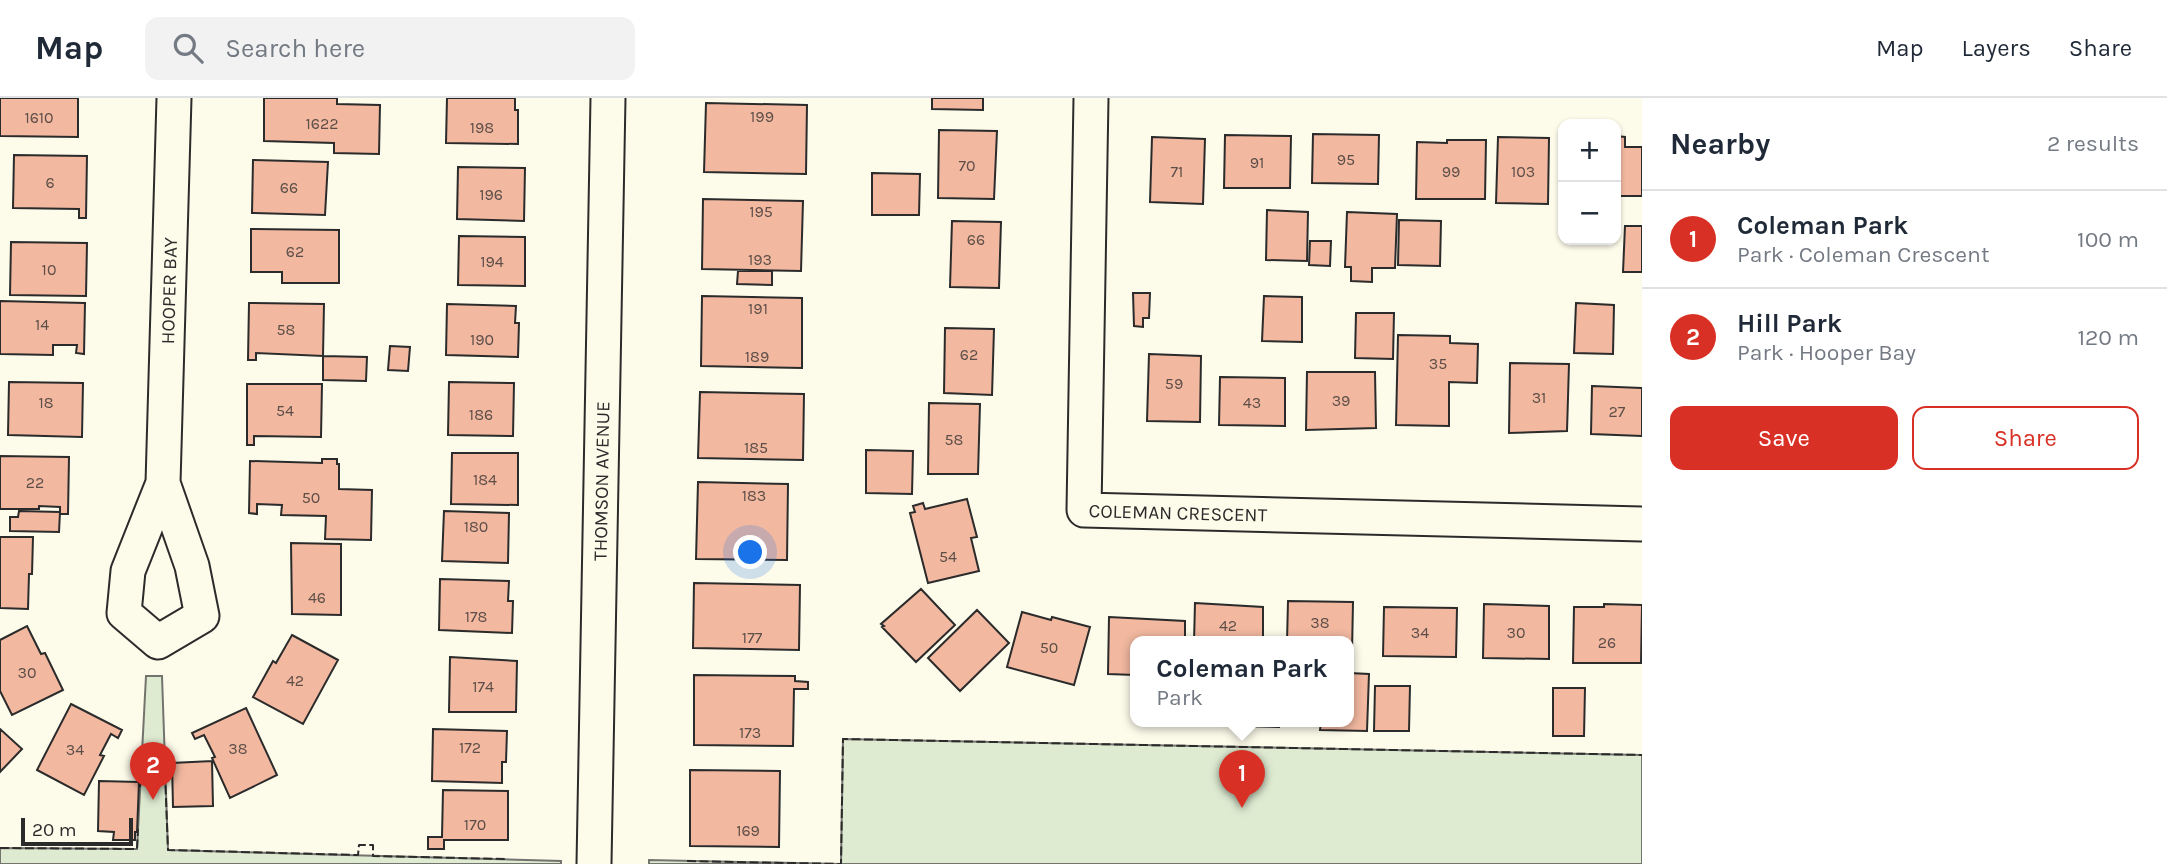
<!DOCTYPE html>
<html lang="en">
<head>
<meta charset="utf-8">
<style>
  body { margin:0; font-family:Karla,sans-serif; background:#f2f2f3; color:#1f2937 }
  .controls { position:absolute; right:21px; top:21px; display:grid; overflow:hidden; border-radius:14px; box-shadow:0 2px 5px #0004 }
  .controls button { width:63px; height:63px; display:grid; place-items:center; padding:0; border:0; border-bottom:2px solid #e0e1e3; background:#fff; color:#1f2937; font:35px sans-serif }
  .scale { position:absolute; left:21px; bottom:18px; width:112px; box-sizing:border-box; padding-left:7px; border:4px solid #2b2b2b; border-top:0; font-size:19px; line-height:24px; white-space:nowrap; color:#2b2b2b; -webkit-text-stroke:5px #fdfbea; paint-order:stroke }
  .you { position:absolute; left:751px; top:455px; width:24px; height:24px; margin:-18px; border:5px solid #fff; border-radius:50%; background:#1a73e8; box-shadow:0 0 0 10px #1a73e833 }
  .badge { display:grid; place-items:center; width:46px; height:46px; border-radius:50%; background:#d93025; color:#fff; font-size:23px; font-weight:700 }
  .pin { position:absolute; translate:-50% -58px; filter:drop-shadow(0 2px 4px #0008) }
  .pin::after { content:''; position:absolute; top:37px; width:24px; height:21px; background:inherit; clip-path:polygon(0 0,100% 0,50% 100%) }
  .popup { position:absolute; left:1130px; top:538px; width:224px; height:91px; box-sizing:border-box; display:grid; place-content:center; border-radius:14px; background:#fff; filter:drop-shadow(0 2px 5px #0005); font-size:23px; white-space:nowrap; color:#747a83 }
  .popup b { font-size:26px; color:#1f2937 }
  .popup::after { content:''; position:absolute; left:50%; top:100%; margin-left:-14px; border:14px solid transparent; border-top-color:#fff }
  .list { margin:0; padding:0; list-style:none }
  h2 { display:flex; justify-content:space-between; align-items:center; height:91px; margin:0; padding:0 28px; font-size:30px }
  h2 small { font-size:23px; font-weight:400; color:#747a83 }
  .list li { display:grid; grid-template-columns:46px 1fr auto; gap:21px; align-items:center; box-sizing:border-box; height:98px; padding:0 28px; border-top:2px solid #e0e1e3 }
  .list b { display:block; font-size:26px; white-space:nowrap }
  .list p { margin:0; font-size:23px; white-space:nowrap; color:#747a83 }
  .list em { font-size:23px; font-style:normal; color:#747a83 }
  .actions { display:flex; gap:14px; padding:21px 28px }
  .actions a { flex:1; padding:16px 0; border:2px solid #d93025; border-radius:14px; text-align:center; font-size:24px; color:#d93025 }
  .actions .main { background:#d93025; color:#fff }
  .icon { flex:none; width:38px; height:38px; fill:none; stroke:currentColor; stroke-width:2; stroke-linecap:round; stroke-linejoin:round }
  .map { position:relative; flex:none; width:1642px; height:766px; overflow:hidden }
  header { display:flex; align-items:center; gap:42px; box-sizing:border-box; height:98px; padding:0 35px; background:#fff; border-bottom:2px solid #e0e1e3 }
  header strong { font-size:33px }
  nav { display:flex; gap:38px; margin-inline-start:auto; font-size:24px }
  .search { width:490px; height:63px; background:#f2f2f3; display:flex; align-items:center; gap:18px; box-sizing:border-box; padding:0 24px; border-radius:14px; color:#747a83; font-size:26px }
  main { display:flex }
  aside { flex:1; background:#fff }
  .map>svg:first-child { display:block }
  .green { fill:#deebd1; stroke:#74746e; stroke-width:2 }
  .building { fill:#f2b8a0; stroke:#2b2b2b; stroke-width:2 }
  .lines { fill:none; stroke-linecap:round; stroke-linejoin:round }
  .street-casing { stroke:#2b2b2b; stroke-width:37 }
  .street { stroke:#fdfbea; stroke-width:33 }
  .fence { stroke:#2b2b2b; stroke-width:2; stroke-dasharray:9 3.5; stroke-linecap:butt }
  .labels { text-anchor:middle; stroke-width:5; stroke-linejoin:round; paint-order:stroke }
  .number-label { font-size:16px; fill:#5d4e48 }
  .street-label { font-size:19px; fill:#2b2b2b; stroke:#fdfbea }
</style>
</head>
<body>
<header>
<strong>Map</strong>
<div class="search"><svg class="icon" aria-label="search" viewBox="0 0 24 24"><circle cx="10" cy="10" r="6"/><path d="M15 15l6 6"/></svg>Search here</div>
<nav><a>Map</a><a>Layers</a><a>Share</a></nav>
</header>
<main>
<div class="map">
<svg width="1642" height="766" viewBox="0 0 1642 766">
  <rect width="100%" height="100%" fill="#fdfbea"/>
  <path class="green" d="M 146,578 L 162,578 L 168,752 L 561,763 L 561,766 L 0,766 L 0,750 L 137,751 Z
    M 843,641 L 1642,657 L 1642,766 L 649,766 L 649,762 L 841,766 Z"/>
  <path class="building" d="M 0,0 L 78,0 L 78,39 L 0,38 Z
    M 264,0 L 337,0 L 337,6 L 380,7 L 379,56 L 334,55 L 334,45 L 264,43 Z
    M 447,0 L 515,0 L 515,12 L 518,12 L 518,46 L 446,45 Z
    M 932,0 L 983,0 L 983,12 L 932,11 Z
    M 706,5 L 807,7 L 806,76 L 704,74 Z
    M 939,32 L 997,33 L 994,101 L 938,100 Z
    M 1313,36 L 1379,37 L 1378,86 L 1312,85 Z
    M 1225,37 L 1291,38 L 1290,90 L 1224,90 Z
    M 1616,38 L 1625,39 L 1625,49 L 1642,49 L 1642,98 L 1616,98 Z
    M 1152,39 L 1205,41 L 1203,106 L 1150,104 Z
    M 1498,39 L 1549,40 L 1548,106 L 1496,105 Z
    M 1447,42 L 1486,42 L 1485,101 L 1416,101 L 1417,44 L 1447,45 Z
    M 14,57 L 87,58 L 86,120 L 79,120 L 79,111 L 13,110 Z
    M 253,62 L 328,64 L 325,117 L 252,115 Z
    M 458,69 L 525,70 L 524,123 L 457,121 Z
    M 872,75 L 920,76 L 919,117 L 872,117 Z
    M 703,101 L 803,103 L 801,173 L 702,171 Z
    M 1267,112 L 1308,114 L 1307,163 L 1266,162 Z
    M 1347,114 L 1397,116 L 1395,170 L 1372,170 L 1372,184 L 1351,183 L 1351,169 L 1345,169 Z
    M 1399,122 L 1441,123 L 1440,168 L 1398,167 Z
    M 952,123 L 1001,124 L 999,190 L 950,189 Z
    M 1625,128 L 1642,128 L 1642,174 L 1623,174 Z
    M 251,131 L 339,132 L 339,185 L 282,185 L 282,174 L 251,174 Z
    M 459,138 L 525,139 L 525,188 L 458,187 Z
    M 1310,143 L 1331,143 L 1330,168 L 1309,167 Z
    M 11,144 L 87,145 L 86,198 L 10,197 Z
    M 738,173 L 772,173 L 772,187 L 737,186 Z
    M 1133,195 L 1150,195 L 1149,220 L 1143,220 L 1143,229 L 1134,228 Z
    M 702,198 L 802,200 L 802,270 L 701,268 Z
    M 1264,198 L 1302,199 L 1302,244 L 1262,243 Z
    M 0,203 L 85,205 L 84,256 L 76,255 L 77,247 L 53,247 L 53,257 L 0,256 Z
    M 249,205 L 324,206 L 323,258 L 256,255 L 256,262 L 248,262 Z
    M 1576,205 L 1614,207 L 1613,256 L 1574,255 Z
    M 447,206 L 516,208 L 515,225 L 519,225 L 518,259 L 446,257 Z
    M 1356,215 L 1394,215 L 1393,261 L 1355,260 Z
    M 945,230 L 994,231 L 992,297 L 944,295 Z
    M 1398,237 L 1450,238 L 1450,245 L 1478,246 L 1477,285 L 1449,284 L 1449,328 L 1396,327 Z
    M 390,248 L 410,249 L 408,273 L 388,272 Z
    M 1149,256 L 1201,258 L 1200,324 L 1147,323 Z
    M 323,258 L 367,259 L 366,283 L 323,282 Z
    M 1510,265 L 1569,266 L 1567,333 L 1509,335 Z
    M 1307,274 L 1375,274 L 1376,330 L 1306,332 Z
    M 1220,279 L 1285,280 L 1285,328 L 1219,327 Z
    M 9,284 L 83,285 L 82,339 L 8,337 Z
    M 449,284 L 514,285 L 513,338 L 448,337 Z
    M 247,286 L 322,286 L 321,339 L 254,338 L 254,347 L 247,347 Z
    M 1592,288 L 1642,290 L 1642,338 L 1591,336 Z
    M 700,294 L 804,296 L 803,362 L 698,360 Z
    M 929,305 L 980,306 L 978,376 L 928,376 Z
    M 866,352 L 913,353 L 912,396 L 866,395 Z
    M 452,355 L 518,355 L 518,407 L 451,406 Z
    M 0,358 L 69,359 L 68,416 L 60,416 L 60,409 L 39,408 L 39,411 L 0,411 Z
    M 322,361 L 337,361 L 337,366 L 339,366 L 339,391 L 372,392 L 371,442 L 325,441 L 326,418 L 281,417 L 282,407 L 257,406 L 257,416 L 249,415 L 250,363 L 322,365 Z
    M 698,384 L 788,386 L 787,462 L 696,461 Z
    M 967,401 L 977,439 L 971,440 L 979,473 L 928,485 L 910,415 L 915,414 L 913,408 L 923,405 L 925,411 Z
    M 19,413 L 60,414 L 59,434 L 10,433 L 10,419 L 18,419 Z
    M 444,413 L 509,415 L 508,465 L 442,463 Z
    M 0,439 L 33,439 L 32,476 L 29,476 L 28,511 L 0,510 Z
    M 291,445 L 341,446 L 341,517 L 292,516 Z
    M 440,481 L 509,483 L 508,503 L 513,503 L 512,535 L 439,532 Z
    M 694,485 L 800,487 L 799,552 L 693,550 Z
    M 921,491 L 955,527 L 916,564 L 882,529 L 884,528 L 881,526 Z
    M 1288,503 L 1353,504 L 1352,554 L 1349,554 L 1349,544 L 1287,544 Z
    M 1195,505 L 1263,509 L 1263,544 L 1194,544 Z
    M 1484,506 L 1549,508 L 1549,561 L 1483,560 Z
    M 1604,506 L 1642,507 L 1641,565 L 1573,565 L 1574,509 L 1604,509 Z
    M 1384,509 L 1457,510 L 1456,559 L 1383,558 Z
    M 977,512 L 1009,545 L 960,593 L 928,560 Z
    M 1022,514 L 1051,522 L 1052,519 L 1090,529 L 1074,587 L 1007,569 Z
    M 1109,519 L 1185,523 L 1185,544 L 1135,544 L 1135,577 L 1108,576 Z
    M 27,528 L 41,556 L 45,555 L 63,592 L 12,617 L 0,593 L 0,542 Z
    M 292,537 L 338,562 L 303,626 L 253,599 L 273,563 L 276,565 Z
    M 450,559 L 517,563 L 516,614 L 449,614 Z
    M 1349,575 L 1369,576 L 1367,633 L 1320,632 L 1321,624 L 1349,624 Z
    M 694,577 L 795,578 L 795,583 L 808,584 L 808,591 L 794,591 L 793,648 L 694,647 Z
    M 1375,588 L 1410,588 L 1409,633 L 1374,633 Z
    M 1553,590 L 1585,590 L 1584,638 L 1553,638 Z
    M 71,606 L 122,632 L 118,640 L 111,636 L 100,657 L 104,658 L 84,697 L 37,672 Z
    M 246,610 L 277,677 L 230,700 L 212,660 L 215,659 L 204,637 L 195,641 L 192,635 Z
    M 1237,624 L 1279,624 L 1279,629 L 1237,628 Z
    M 0,631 L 22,651 L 0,674 Z
    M 433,631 L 507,633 L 506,664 L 502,664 L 502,685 L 432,683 Z
    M 212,663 L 213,708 L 173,709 L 172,665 Z
    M 690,672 L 780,673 L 779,749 L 690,748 Z
    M 99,683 L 139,684 L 137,734 L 135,734 L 135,742 L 113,742 L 114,734 L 98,733 Z
    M 443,692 L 508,693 L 508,742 L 444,742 L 444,751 L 428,751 L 428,739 L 442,739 Z"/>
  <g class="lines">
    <defs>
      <g id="street">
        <path id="s1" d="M 1091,0 L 1084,412 L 1642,426"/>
        <path id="s2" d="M 163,385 L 192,468 L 202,518 L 158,544 L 124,515 L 128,473 L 163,385 L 174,0"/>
        <path id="s3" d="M 594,766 L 608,0"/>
      </g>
    </defs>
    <use href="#street" class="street-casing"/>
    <use href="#street" class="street"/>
    <path class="fence" d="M 164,650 L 168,752 L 358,757 L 359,747 L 373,747 L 373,758 L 505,761
      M 140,689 L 142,655
      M 0,750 L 137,751 L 138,731
      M 687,763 L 841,766 L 843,641 L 1642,657"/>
  </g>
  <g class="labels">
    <g class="number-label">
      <text x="762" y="24">199</text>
      <text x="39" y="25">1610</text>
      <text x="322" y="31">1622</text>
      <text x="482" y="35">198</text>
      <text x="1346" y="67">95</text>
      <text x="1257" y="70">91</text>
      <text x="967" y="73">70</text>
      <text x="1177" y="79">71</text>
      <text x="1451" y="79">99</text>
      <text x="1523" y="79">103</text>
      <text x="50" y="90">6</text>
      <text x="289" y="95">66</text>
      <text x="491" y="102">196</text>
      <text x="761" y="119">195</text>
      <text x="976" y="147">66</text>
      <text x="295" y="159">62</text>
      <text x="760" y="167">193</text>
      <text x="492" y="169">194</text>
      <text x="49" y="177">10</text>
      <text x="758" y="216">191</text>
      <text x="42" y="232">14</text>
      <text x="286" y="237">58</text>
      <text x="482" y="247">190</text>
      <text x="969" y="262">62</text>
      <text x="757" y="264">189</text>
      <text x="1438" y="271">35</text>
      <text x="1174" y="291">59</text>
      <text x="1539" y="305">31</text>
      <text x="1341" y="308">39</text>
      <text x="46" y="310">18</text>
      <text x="1252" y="310">43</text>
      <text x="285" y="318">54</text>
      <text x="1617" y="319">27</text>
      <text x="481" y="322">186</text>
      <text x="954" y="347">58</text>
      <text x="756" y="355">185</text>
      <text x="485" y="387">184</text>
      <text x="35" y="390">22</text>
      <text x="754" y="403">183</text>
      <text x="311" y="405">50</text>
      <text x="476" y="434">180</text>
      <text x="948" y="464">54</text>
      <text x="317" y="505">46</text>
      <text x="476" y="524">178</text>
      <text x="1320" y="530">38</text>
      <text x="1228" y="533">42</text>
      <text x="1420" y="540">34</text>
      <text x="1516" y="540">30</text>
      <text x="752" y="545">177</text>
      <text x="1607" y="550">26</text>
      <text x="1049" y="555">50</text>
      <text x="27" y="580">30</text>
      <text x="295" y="588">42</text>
      <text x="483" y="594">174</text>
      <text x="750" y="640">173</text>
      <text x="470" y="655">172</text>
      <text x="238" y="656">38</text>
      <text x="75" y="657">34</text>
      <text x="475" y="732">170</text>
      <text x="748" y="738">169</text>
    </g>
    <g class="street-label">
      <text dy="7" stroke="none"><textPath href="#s2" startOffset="564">HOOPER BAY</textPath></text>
      <text dy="7" stroke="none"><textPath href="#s3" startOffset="383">THOMSON AVENUE</textPath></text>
      <text dy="7" stroke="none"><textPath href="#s1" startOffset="506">COLEMAN CRESCENT</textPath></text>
    </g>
  </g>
</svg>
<div class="controls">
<button>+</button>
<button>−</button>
</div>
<div class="scale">20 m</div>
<div class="you"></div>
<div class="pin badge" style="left:1242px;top:710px">1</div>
<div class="popup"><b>Coleman Park</b>Park</div>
<div class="pin badge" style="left:153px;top:702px">2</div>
</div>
<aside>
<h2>Nearby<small>2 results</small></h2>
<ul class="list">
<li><span class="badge">1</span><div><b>Coleman Park</b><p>Park · Coleman Crescent</p></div><em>100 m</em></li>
<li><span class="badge">2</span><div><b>Hill Park</b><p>Park · Hooper Bay</p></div><em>120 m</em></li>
</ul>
<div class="actions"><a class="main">Save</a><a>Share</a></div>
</aside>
</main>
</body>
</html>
